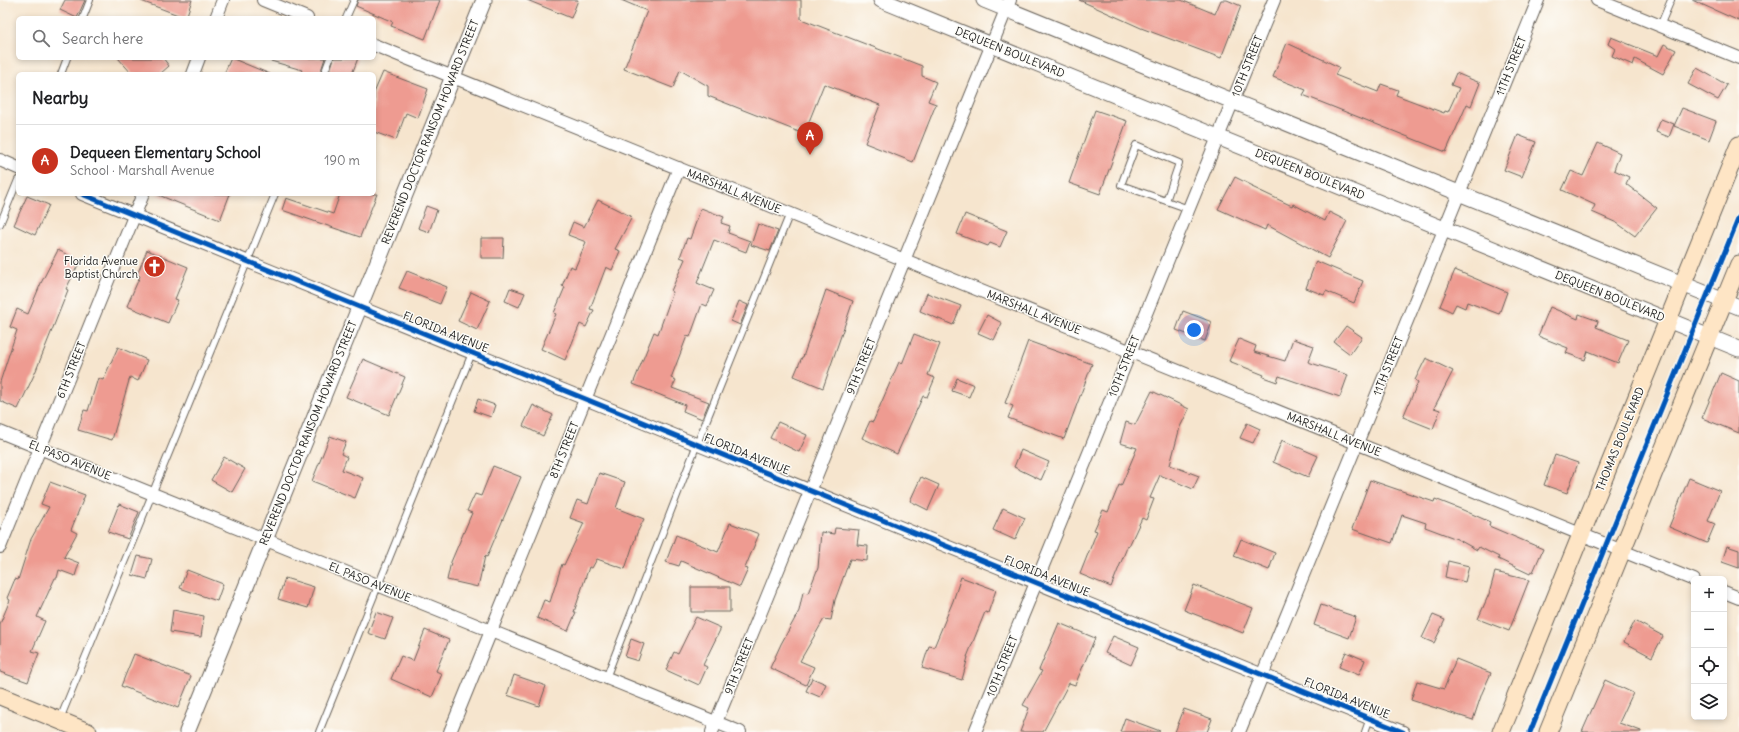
<!DOCTYPE html>
<html lang="en">
<head>
<meta charset="utf-8">
<style>
  body { margin:0; font-family:Delius,sans-serif; background:#f2f2f2; color:#202124 }
  .controls { position:absolute; right:12px; bottom:12px; display:grid; overflow:hidden; border-radius:6px; box-shadow:0 2px 6px #0003 }
  .controls button { width:36px; height:36px; display:grid; place-items:center; padding:0; border:0; border-bottom:1px solid #e0e0e0; background:#fff; color:#202124; font:20px sans-serif }
  .you { position:absolute; left:1194px; top:330px; width:14px; height:14px; margin:-10px; border:3px solid #fff; border-radius:50%; background:#1a73e8; box-shadow:0 0 0 6px #1a73e833 }
  .badge { display:grid; place-items:center; width:26px; height:26px; border-radius:50%; background:#c8321e; color:#fff; font-size:13px; font-weight:700 }
  .pin { position:absolute; translate:-50% -33px; filter:drop-shadow(0 1px 2px #0008) }
  .pin::after { content:''; position:absolute; top:21px; width:14px; height:12px; background:inherit; clip-path:polygon(0 0,100% 0,50% 100%) }
  .list { margin:0; padding:0; list-style:none }
  h2 { display:flex; justify-content:space-between; align-items:center; height:52px; margin:0; padding:0 16px; font-size:17px }
  h2 small { font-size:13px; font-weight:400; color:#757577 }
  .list li { display:grid; grid-template-columns:26px 1fr auto; gap:12px; align-items:center; box-sizing:border-box; height:72px; padding:0 16px; border-top:1px solid #e0e0e0 }
  .list b { display:block; font-size:15px; white-space:nowrap }
  .list p { margin:0; font-size:13px; white-space:nowrap; color:#757577 }
  .list em { font-size:13px; font-style:normal; color:#757577 }
  .icon { flex:none; width:22px; height:22px; fill:none; stroke:currentColor; stroke-width:2; stroke-linecap:round; stroke-linejoin:round }
  .map { position:relative; flex:none; width:1739px; height:732px; overflow:hidden }
  .search { position:absolute; background:#fff; box-shadow:0 2px 6px #0003; left:16px; top:16px; width:360px; height:44px; display:flex; align-items:center; gap:10px; box-sizing:border-box; padding:0 14px; border-radius:6px; color:#757577; font-size:15px }
  .panel { position:absolute; background:#fff; box-shadow:0 2px 6px #0003; left:16px; top:72px; width:360px; height:124px; border-radius:6px }
  .map>svg:first-child { display:block }
  .building { fill:#ee9b91 }
  .lines { fill:none; stroke-linecap:round; stroke-linejoin:round }
  .service-casing { stroke:#68625a; stroke-width:8 }
  .minor-casing { stroke:#68625a; stroke-width:14 }
  .tertiary-casing { stroke:#68625a; stroke-width:17 }
  .secondary-casing { stroke:#68625a; stroke-width:19 }
  .service { stroke:#fff; stroke-width:6 }
  .minor { stroke:#fff; stroke-width:12 }
  .tertiary { stroke:#fff; stroke-width:15 }
  .secondary { stroke:#fee5c5; stroke-width:17 }
  .cycleway-casing { stroke:#fdfcf7; stroke-width:8 }
  .cycleway { stroke:#0057b8; stroke-width:5 }
  .labels { text-anchor:middle; stroke-width:3; stroke-linejoin:round; paint-order:stroke }
  .street-label { font-size:11px; fill:#1c1c1c; stroke:#fdfcf7 }
  .poi-label { font-size:11px; fill:#1c1c1c; stroke:#fdfcf7; text-anchor:end }
</style>
</head>
<body>
<div class="map">
<svg width="1739" height="732" viewBox="0 0 1739 732">
  <rect width="100%" height="100%" fill="#fdfcf7"/>
  <filter id="ink" filterUnits="userSpaceOnUse"><feTurbulence type="fractalNoise" baseFrequency=".025" numOctaves="2"/><feDisplacementMap in="SourceGraphic" scale="8" xChannelSelector="R" yChannelSelector="G"/><feConvolveMatrix kernelMatrix="1 2 1 2 8 2 1 2 1" color-interpolation-filters="sRGB"/></filter>
  <filter id="wash" filterUnits="userSpaceOnUse"><feTurbulence type="fractalNoise" baseFrequency=".012" numOctaves="4" result="noise"/><feDisplacementMap in="SourceGraphic" scale="16" xChannelSelector="R" yChannelSelector="G"/><feGaussianBlur stdDeviation="0.9" result="paint"/><feColorMatrix in="noise" values="0 0 0 0 0 0 0 0 0 0 0 0 0 0 0 0 0 1.4 0 .05"/><feComposite in="paint" operator="in"/></filter>
  <g filter="url(#wash)">
    <rect width="100%" height="100%" fill="#f6e5ce"/>
    <g id="blocks">
      <path class="building" d="M 65,0 L 85,0 L 77,18 L 60,10 Z
        M 141,0 L 192,0 L 186,18 L 141,1 Z
        M 358,0 L 440,0 L 425,39 L 391,26 L 393,22 L 356,6 Z
        M 527,0 L 578,0 L 571,18 Z
        M 621,0 L 801,0 L 801,19 L 922,66 L 922,76 L 936,82 L 928,101 L 936,104 L 913,162 L 865,143 L 880,105 L 824,84 L 804,134 L 708,96 L 708,86 L 680,70 L 673,88 L 624,69 L 647,11 Z
        M 1079,0 L 1181,0 L 1215,14 L 1221,0 L 1227,0 L 1241,6 L 1221,58 L 1141,28 Z
        M 1692,0 L 1739,0 L 1739,21 Z
        M 1611,37 L 1658,56 L 1664,44 L 1676,50 L 1663,74 L 1635,59 L 1633,65 L 1612,56 L 1615,49 L 1608,44 Z
        M 1287,43 L 1339,67 L 1335,75 L 1378,92 L 1381,84 L 1398,90 L 1396,95 L 1444,113 L 1445,111 L 1448,112 L 1459,88 L 1451,85 L 1456,73 L 1480,83 L 1471,106 L 1467,104 L 1446,152 L 1303,95 L 1306,90 L 1273,77 Z
        M 118,58 L 163,58 L 169,66 L 160,74 L 132,74 Z
        M 231,58 L 270,74 L 224,74 Z
        M 271,58 L 325,58 L 320,74 L 300,74 L 302,70 L 271,61 Z
        M 334,58 L 358,58 L 352,74 L 329,74 Z
        M 1697,68 L 1727,85 L 1718,100 L 1688,84 Z
        M 383,72 L 428,89 L 418,118 L 406,113 L 396,140 L 374,132 L 374,93 Z
        M 1682,108 L 1716,121 L 1709,140 L 1674,126 Z
        M 1095,110 L 1127,121 L 1100,194 L 1069,183 Z
        M 1661,119 L 1674,124 L 1669,137 L 1656,132 Z
        M 1518,135 L 1536,142 L 1522,177 L 1504,170 Z
        M 1598,143 L 1620,153 L 1614,170 L 1629,177 L 1626,184 L 1657,208 L 1635,236 L 1617,223 L 1592,212 L 1595,205 L 1562,190 L 1571,171 L 1583,176 Z
        M 1235,177 L 1253,186 L 1252,187 L 1292,206 L 1293,204 L 1325,221 L 1329,212 L 1347,221 L 1328,258 L 1267,225 L 1265,230 L 1218,209 Z
        M 156,194 L 230,194 L 220,220 Z
        M 340,194 L 377,194 L 360,237 L 282,210 L 286,198 L 333,214 Z
        M 27,196 L 49,205 L 35,235 L 14,225 Z
        M 598,200 L 632,217 L 615,249 L 620,251 L 612,270 L 606,267 L 590,309 L 594,310 L 586,327 L 580,324 L 565,360 L 541,349 L 556,314 L 554,313 L 565,287 L 562,286 L 570,266 L 575,268 L 586,242 L 568,235 L 573,222 L 584,227 Z
        M 426,206 L 437,210 L 429,232 L 418,228 Z
        M 701,208 L 724,217 L 721,223 L 730,226 L 728,233 L 750,241 L 746,252 L 714,240 L 697,283 L 714,290 L 707,306 L 702,304 L 690,337 L 687,336 L 671,378 L 676,380 L 672,388 L 709,402 L 702,419 L 683,411 L 685,405 L 633,384 L 654,332 L 658,334 L 673,292 L 671,291 L 685,259 L 680,257 L 687,238 L 690,239 Z
        M 965,214 L 1007,231 L 1000,247 L 990,243 L 988,246 L 957,234 Z
        M 758,224 L 778,231 L 770,251 L 751,245 Z
        M 481,238 L 504,238 L 503,258 L 481,258 Z
        M 58,250 L 80,261 L 66,289 L 68,290 L 35,373 L 18,409 L 0,401 L 0,382 L 17,330 L 10,327 L 17,309 L 28,314 L 41,283 Z
        M 147,250 L 188,267 L 175,299 L 178,300 L 168,323 L 127,306 L 140,276 L 137,275 Z
        M 1316,261 L 1363,281 L 1354,303 L 1326,291 L 1324,295 L 1306,288 Z
        M 1455,270 L 1507,292 L 1499,314 L 1467,302 L 1465,308 L 1456,304 L 1452,312 L 1440,306 Z
        M 407,271 L 447,287 L 440,304 L 399,288 Z
        M 510,288 L 525,293 L 519,307 L 505,301 Z
        M 826,290 L 853,301 L 823,388 L 794,376 L 802,357 L 803,357 Z
        M 471,292 L 490,301 L 477,330 L 458,321 Z
        M 927,293 L 961,306 L 953,325 L 920,311 Z
        M 739,301 L 748,305 L 740,325 L 731,321 Z
        M 1550,307 L 1578,319 L 1579,314 L 1598,321 L 1596,327 L 1628,340 L 1618,363 L 1588,351 L 1585,360 L 1566,353 L 1568,348 L 1538,336 Z
        M 1183,311 L 1212,322 L 1205,341 L 1176,330 Z
        M 987,315 L 1002,323 L 994,340 L 978,333 Z
        M 1346,326 L 1362,337 L 1350,354 L 1334,342 Z
        M 914,334 L 940,344 L 928,375 L 935,378 L 927,397 L 923,396 L 897,454 L 862,438 L 870,421 L 873,422 L 899,362 L 902,364 Z
        M 1239,339 L 1256,346 L 1254,352 L 1285,361 L 1293,339 L 1314,346 L 1308,362 L 1348,375 L 1340,397 L 1279,376 L 1277,382 L 1263,377 L 1264,375 L 1229,361 Z
        M 1028,341 L 1092,364 L 1064,439 L 1008,418 L 1013,406 L 1005,403 Z
        M 118,347 L 147,360 L 138,381 L 130,377 L 112,440 L 78,430 L 84,410 L 88,411 L 98,378 L 103,380 Z
        M 1426,358 L 1453,371 L 1434,408 L 1440,410 L 1433,429 L 1403,417 L 1418,382 L 1415,380 Z
        M 363,359 L 405,377 L 389,415 L 346,397 Z
        M 1721,373 L 1739,381 L 1739,433 L 1702,418 Z
        M 957,378 L 974,385 L 969,397 L 952,391 Z
        M 1152,391 L 1189,409 L 1180,427 L 1170,465 L 1199,476 L 1193,489 L 1160,475 L 1150,498 L 1154,499 L 1146,520 L 1142,518 L 1129,546 L 1128,545 L 1111,587 L 1080,574 L 1097,531 L 1094,530 L 1103,510 L 1108,512 L 1119,485 L 1121,486 L 1137,448 L 1120,443 L 1126,422 L 1135,425 Z
        M 478,399 L 495,405 L 491,417 L 474,411 Z
        M 533,405 L 553,415 L 543,436 L 523,426 Z
        M 778,422 L 807,435 L 799,452 L 770,438 Z
        M 1247,423 L 1260,429 L 1253,443 L 1240,438 Z
        M 330,436 L 346,442 L 341,454 L 347,457 L 342,470 L 363,478 L 355,498 L 312,481 Z
        M 1282,440 L 1318,456 L 1308,477 L 1273,462 Z
        M 1021,450 L 1049,462 L 1041,480 L 1014,467 Z
        M 1555,455 L 1578,463 L 1567,493 L 1544,485 Z
        M 224,457 L 245,469 L 232,492 L 211,480 Z
        M 493,466 L 521,477 L 487,557 L 485,556 L 478,587 L 447,580 L 451,562 L 472,513 L 467,511 L 475,494 L 481,496 Z
        M 599,473 L 625,482 L 616,508 L 644,519 L 637,533 L 625,569 L 597,559 L 592,568 L 589,567 L 574,612 L 576,612 L 568,631 L 537,618 L 544,600 L 550,602 L 562,564 L 564,565 L 584,523 L 570,518 L 577,500 L 588,504 Z
        M 921,477 L 939,485 L 928,510 L 910,501 Z
        M 1689,478 L 1720,491 L 1708,521 L 1715,524 L 1707,543 L 1669,527 Z
        M 1370,480 L 1434,502 L 1435,499 L 1463,510 L 1490,522 L 1489,526 L 1543,549 L 1533,572 L 1531,571 L 1530,574 L 1498,559 L 1499,557 L 1479,547 L 1477,550 L 1457,539 L 1425,527 L 1426,523 L 1402,515 L 1392,543 L 1352,529 Z
        M 50,482 L 85,495 L 71,530 L 77,533 L 64,557 L 79,563 L 75,576 L 59,570 L 57,578 L 55,578 L 37,617 L 45,621 L 32,651 L 39,653 L 28,682 L 0,672 L 0,624 L 10,600 L 7,598 L 15,579 L 18,580 L 31,539 L 49,507 L 41,504 Z
        M 119,504 L 139,512 L 128,539 L 108,532 Z
        M 1003,508 L 1025,518 L 1015,540 L 993,530 Z
        M 730,523 L 759,534 L 745,568 L 748,569 L 740,587 L 681,561 L 679,566 L 666,562 L 676,535 L 718,552 Z
        M 835,528 L 859,530 L 857,545 L 868,546 L 867,561 L 850,559 L 835,600 L 831,620 L 824,619 L 800,661 L 814,667 L 806,685 L 770,668 L 781,644 L 799,611 L 803,592 L 808,593 L 818,568 L 821,532 L 834,534 Z
        M 1241,539 L 1275,553 L 1269,570 L 1234,556 Z
        M 1727,546 L 1739,550 L 1739,568 L 1722,562 Z
        M 138,556 L 152,559 L 147,579 L 132,575 Z
        M 1448,561 L 1469,566 L 1465,582 L 1445,577 Z
        M 187,570 L 223,584 L 217,601 L 180,588 Z
        M 1495,572 L 1529,580 L 1509,631 L 1478,619 L 1489,594 Z
        M 961,577 L 996,590 L 988,613 L 985,612 L 967,657 L 968,657 L 962,680 L 922,668 L 929,646 L 934,647 L 953,601 Z
        M 285,578 L 314,587 L 308,608 L 278,599 Z
        M 1194,585 L 1253,608 L 1243,633 L 1184,610 Z
        M 691,587 L 730,587 L 730,612 L 691,612 Z
        M 1321,605 L 1356,617 L 1349,638 L 1314,625 Z
        M 173,610 L 204,616 L 201,637 L 170,632 Z
        M 376,612 L 393,618 L 385,639 L 368,633 Z
        M 1433,615 L 1445,620 L 1434,643 L 1422,638 Z
        M 696,617 L 721,628 L 703,665 L 707,667 L 699,685 L 666,670 L 674,652 L 678,654 Z
        M 1635,621 L 1663,636 L 1652,657 L 1624,642 Z
        M 1059,623 L 1095,638 L 1075,685 L 1069,683 L 1043,732 L 1020,732 L 1029,708 L 1023,705 L 1042,671 L 1039,670 Z
        M 425,630 L 449,640 L 436,671 L 442,674 L 432,697 L 391,679 L 401,656 L 413,661 Z
        M 1113,636 L 1139,647 L 1131,665 L 1105,653 Z
        M 631,639 L 644,644 L 638,661 L 625,657 Z
        M 1346,652 L 1365,660 L 1359,675 L 1339,667 Z
        M 134,654 L 191,676 L 178,708 L 121,686 Z
        M 1456,659 L 1491,673 L 1482,693 L 1473,720 L 1411,700 L 1417,681 L 1444,689 Z
        M 514,675 L 546,686 L 539,706 L 507,695 Z
        M 812,678 L 826,684 L 820,697 L 806,691 Z
        M 1605,680 L 1633,693 L 1619,723 L 1641,731 L 1641,732 L 1582,732 Z
        M 1184,709 L 1212,719 L 1207,732 L 1175,732 Z
        M 1125,718 L 1160,731 L 1160,732 L 1120,732 Z"/>
    </g>
  </g>
  <g filter="url(#ink)">
    <use href="#blocks" fill-opacity="0" stroke="#68625a" stroke-width="1"/>
    <g class="lines">
      <defs>
        <path id="service" d="M 83,18 L 90,0
          M 346,18 L 354,0
          M 1660,26 L 1671,0
          M 61,74 L 67,58
          M 324,74 L 330,58
          M 1166,201 L 1179,163 L 1136,145 L 1121,185 L 1189,209
          M 0,224 L 18,180
          M 606,678 L 697,444 L 790,213
          M 60,719 L 275,194
          M 319,732 L 472,353
          M 1365,732 L 1370,718"/>
        <path id="minor" d="M 263,0 L 307,18
          M 1597,0 L 1739,58
          M 216,18 L 223,0
          M 374,45 L 1694,580
          M 193,74 L 199,58
          M 0,160 L 18,168
          M 82,194 L 1403,732
          M 0,432 L 740,732
          M 0,547 L 143,194
          M 1724,592 L 1739,598
          M 450,732 L 679,168
          M 712,732 L 1010,0
          M 975,732 L 1274,0
          M 1239,732 L 1538,0"/>
        <path id="tertiary" d="M 881,0 L 1739,349
          M 984,0 L 1739,307
          M 187,732 L 484,0"/>
        <path id="secondary" d="M 0,696 L 88,732
          M 1501,732 L 1739,145
          M 1548,732 L 1739,264"/>
      </defs>
      <use href="#service" class="service-casing"/>
      <use href="#minor" class="minor-casing"/>
      <use href="#tertiary" class="tertiary-casing"/>
      <use href="#secondary" class="secondary-casing"/>
      <use href="#service" class="service"/>
      <use href="#minor" class="minor"/>
      <use href="#tertiary" class="tertiary"/>
      <use href="#secondary" class="secondary"/>
      <defs>
        <path id="cycleway" d="M 82,194 L 1403,732
          M 1530,732 L 1739,217"/>
      </defs>
      <use href="#cycleway" class="cycleway-casing"/>
      <use href="#cycleway" class="cycleway"/>
    </g>
  </g>
  <defs>
    <symbol id="church-disc" viewBox="-11 -11 22 22"><circle r="9.5" fill="#c8321e" stroke="#fdfcf7"/><path d="M-1.2-6h2.4v3.5h3.3v2.4h-3.3V6h-2.4V-.1h-3.3v-2.4h3.3Z" fill="#fff"/></symbol>
  </defs>
  <g fill-rule="evenodd">
    <use href="#church-disc" x="142" y="254" width="25" height="25"/>
  </g>
  <g class="labels">
    <g class="street-label">
      <text transform="translate(1010 52) rotate(22)" y="4">DEQUEEN BOULEVARD</text>
      <text transform="translate(1247 66) rotate(-68)" y="4">10TH STREET</text>
      <text transform="translate(1511 66) rotate(-68)" y="4">11TH STREET</text>
      <text transform="translate(430 132) rotate(-68)" y="4">REVEREND DOCTOR RANSOM HOWARD STREET</text>
      <text transform="translate(1310 174) rotate(22)" y="4">DEQUEEN BOULEVARD</text>
      <text transform="translate(734 191) rotate(22)" y="4">MARSHALL AVENUE</text>
      <text transform="translate(1610 296) rotate(22)" y="4">DEQUEEN BOULEVARD</text>
      <text transform="translate(1034 312) rotate(22)" y="4">MARSHALL AVENUE</text>
      <text transform="translate(446 332) rotate(22)" y="4">FLORIDA AVENUE</text>
      <text transform="translate(861 366) rotate(-68)" y="4">9TH STREET</text>
      <text transform="translate(1124 366) rotate(-68)" y="4">10TH STREET</text>
      <text transform="translate(1388 366) rotate(-68)" y="4">11TH STREET</text>
      <text transform="translate(71 370) rotate(-68)" y="4">6TH STREET</text>
      <text transform="translate(308 433) rotate(-68)" y="4">REVEREND DOCTOR RANSOM HOWARD STREET</text>
      <text transform="translate(1334 434) rotate(22)" y="4">MARSHALL AVENUE</text>
      <text transform="translate(1620 439) rotate(-68)" y="4">THOMAS BOULEVARD</text>
      <text transform="translate(564 450) rotate(-68)" y="4">8TH STREET</text>
      <text transform="translate(747 454) rotate(22)" y="4">FLORIDA AVENUE</text>
      <text transform="translate(70 460) rotate(22)" y="4">EL PASO AVENUE</text>
      <text transform="translate(1047 576) rotate(22)" y="4">FLORIDA AVENUE</text>
      <text transform="translate(370 582) rotate(22)" y="4">EL PASO AVENUE</text>
      <text transform="translate(739 666) rotate(-68)" y="4">9TH STREET</text>
      <text transform="translate(1002 666) rotate(-68)" y="4">10TH STREET</text>
      <text transform="translate(1347 698) rotate(22)" y="4">FLORIDA AVENUE</text>
    </g>
    <g class="poi-label">
      <text x="138" y="265">Florida Avenue<tspan x="138" dy="13">Baptist Church</tspan></text>
    </g>
  </g>
</svg>
<div class="controls">
<button>+</button>
<button>−</button>
<button><svg class="icon" aria-label="locate" viewBox="0 0 24 24"><circle cx="12" cy="12" r="6"/><path d="M12 2v4M12 18v4M2 12h4M18 12h4"/></svg></button>
<button><svg class="icon" aria-label="layers" viewBox="0 0 24 24"><path d="M12 4l9 5-9 5-9-5zM3 14l9 5 9-5"/></svg></button>
</div>
<div class="you"></div>
<div class="pin badge" style="left:810px;top:155px">A</div>
<div class="search"><svg class="icon" aria-label="search" viewBox="0 0 24 24"><circle cx="10" cy="10" r="6"/><path d="M15 15l6 6"/></svg>Search here</div>
<section class="panel">
<h2>Nearby<small></small></h2>
<ul class="list">
<li><span class="badge">A</span><div><b>Dequeen Elementary School</b><p>School · Marshall Avenue</p></div><em>190 m</em></li>
</ul>
</section>
</div>
</body>
</html>
